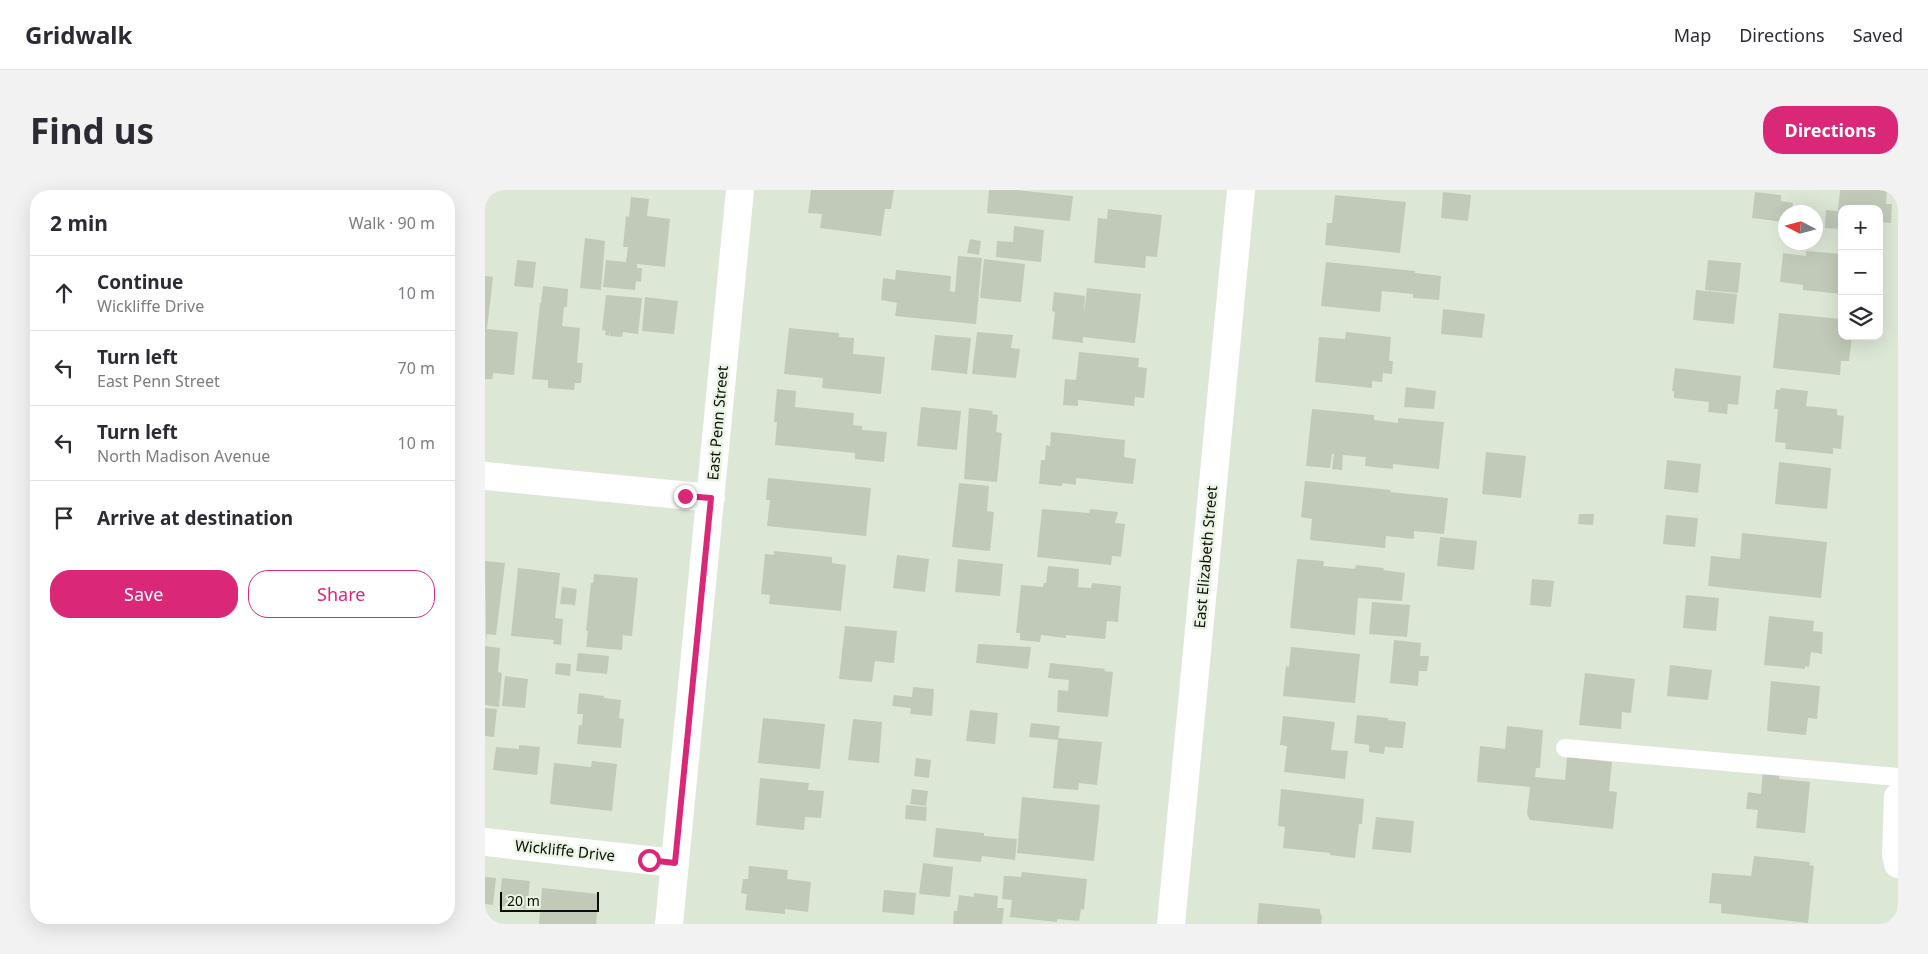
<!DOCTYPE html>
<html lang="en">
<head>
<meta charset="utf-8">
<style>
  body { margin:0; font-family:"Noto Sans",sans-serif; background:#f2f2f3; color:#2b2b33 }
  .controls { position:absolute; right:15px; top:15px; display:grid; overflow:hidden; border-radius:10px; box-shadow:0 5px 20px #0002 }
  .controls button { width:45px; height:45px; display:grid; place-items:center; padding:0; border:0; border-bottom:1px solid #e1e1e2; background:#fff; color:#2b2b33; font:25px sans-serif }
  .compass { position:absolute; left:1293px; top:15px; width:45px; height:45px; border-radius:50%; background:#fff; box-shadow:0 5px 20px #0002; rotate:276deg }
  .scale { position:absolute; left:15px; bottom:12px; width:99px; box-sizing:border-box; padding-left:5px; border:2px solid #0a0d08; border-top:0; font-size:14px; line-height:18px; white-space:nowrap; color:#0a0d08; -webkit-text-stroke:4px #eaf4e3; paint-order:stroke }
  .stop { position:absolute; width:15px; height:15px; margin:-11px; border:4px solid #db2777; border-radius:50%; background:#fff }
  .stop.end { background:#db2777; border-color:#fff; box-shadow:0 1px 5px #0008 }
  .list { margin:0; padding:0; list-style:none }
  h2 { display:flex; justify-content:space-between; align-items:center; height:65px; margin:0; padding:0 20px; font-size:21px }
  h2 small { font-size:16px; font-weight:400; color:#7c7c81 }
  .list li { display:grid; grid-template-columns:32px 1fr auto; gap:15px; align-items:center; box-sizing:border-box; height:75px; padding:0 20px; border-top:1px solid #e1e1e2 }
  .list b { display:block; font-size:19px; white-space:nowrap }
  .list p { margin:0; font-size:16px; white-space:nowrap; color:#7c7c81 }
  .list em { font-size:16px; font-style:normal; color:#7c7c81 }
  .actions { display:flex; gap:10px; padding:15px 20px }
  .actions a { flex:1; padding:11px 0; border:1px solid #db2777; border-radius:20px; text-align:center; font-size:18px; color:#db2777 }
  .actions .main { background:#db2777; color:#fff }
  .icon { flex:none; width:28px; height:28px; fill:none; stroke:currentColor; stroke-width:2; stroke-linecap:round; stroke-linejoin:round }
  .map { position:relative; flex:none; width:1413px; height:734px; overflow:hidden; border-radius:20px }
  header { display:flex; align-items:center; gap:30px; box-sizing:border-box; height:70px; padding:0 25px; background:#fff; border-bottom:1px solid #e1e1e2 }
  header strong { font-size:24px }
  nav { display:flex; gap:28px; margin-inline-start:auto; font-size:18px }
  .intro { display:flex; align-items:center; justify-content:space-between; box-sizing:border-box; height:120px; padding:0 30px }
  h1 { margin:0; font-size:35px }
  .button { padding:12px 22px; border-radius:20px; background:#db2777; color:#fff; font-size:18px; font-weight:700 }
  main { display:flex; gap:30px; padding:0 30px }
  aside { flex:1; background:#fff; border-radius:20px; box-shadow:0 5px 20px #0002 }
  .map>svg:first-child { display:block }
  .building { fill:#c1cab9 }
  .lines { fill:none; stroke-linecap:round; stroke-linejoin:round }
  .lane { stroke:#fff; stroke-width:18 }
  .street { stroke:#fff; stroke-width:28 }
  .route { stroke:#db2777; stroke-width:6 }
  .labels { text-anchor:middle; stroke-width:5; stroke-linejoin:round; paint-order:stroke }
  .street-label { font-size:15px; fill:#0a0d08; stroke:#eaf4e3 }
</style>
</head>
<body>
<header>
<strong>Gridwalk</strong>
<nav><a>Map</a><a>Directions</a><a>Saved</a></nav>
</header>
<div class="intro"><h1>Find us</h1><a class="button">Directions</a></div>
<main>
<aside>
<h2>2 min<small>Walk · 90 m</small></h2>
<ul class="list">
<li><svg class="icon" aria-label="ahead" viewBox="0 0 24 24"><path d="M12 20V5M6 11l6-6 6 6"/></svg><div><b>Continue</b><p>Wickliffe Drive</p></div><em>10 m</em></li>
<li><svg class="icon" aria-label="left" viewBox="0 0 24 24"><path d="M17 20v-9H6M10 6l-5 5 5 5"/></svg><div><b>Turn left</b><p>East Penn Street</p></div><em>70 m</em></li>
<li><svg class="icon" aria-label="left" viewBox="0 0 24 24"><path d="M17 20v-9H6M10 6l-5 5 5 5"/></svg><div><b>Turn left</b><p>North Madison Avenue</p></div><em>10 m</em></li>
<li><svg class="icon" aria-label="arrive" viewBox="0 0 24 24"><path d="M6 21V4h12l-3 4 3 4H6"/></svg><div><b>Arrive at destination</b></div></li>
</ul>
<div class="actions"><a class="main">Save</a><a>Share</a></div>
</aside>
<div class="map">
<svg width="1413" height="734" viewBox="0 0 1413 734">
  <rect width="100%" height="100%" fill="#dde7d6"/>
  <path class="building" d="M 326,0 L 409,0 L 406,19 L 400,19 L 396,46 L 335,38 L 337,24 L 323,23 Z
    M 504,0 L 530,0 L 588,6 L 585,31 L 502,23 Z
    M 1355,0 L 1402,0 L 1401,14 L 1407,14 L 1406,33 L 1394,32 L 1394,19 L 1357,19 L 1357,39 L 1340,38 L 1341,20 L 1353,21 Z
    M 958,2 L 986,5 L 983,31 L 956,28 Z
    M 1270,2 L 1296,5 L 1296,11 L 1308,13 L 1307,22 L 1300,22 L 1300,32 L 1267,28 Z
    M 850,5 L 921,12 L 915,63 L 840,55 L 842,33 L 847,33 Z
    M 146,7 L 164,9 L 162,26 L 185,29 L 180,77 L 152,74 L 152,78 L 157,78 L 156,92 L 151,91 L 150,100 L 118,97 L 121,70 L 141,72 L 143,57 L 138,57 L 141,26 L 144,27 Z
    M 623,19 L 677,25 L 672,67 L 661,66 L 660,78 L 609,73 L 613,28 L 622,29 Z
    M 529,36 L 559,40 L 556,72 L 511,67 L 512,51 L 528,52 Z
    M 100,48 L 120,51 L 116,100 L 95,98 Z
    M 485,49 L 496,51 L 494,65 L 482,63 Z
    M 1321,61 L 1357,64 L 1357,104 L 1318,100 L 1318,95 L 1295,92 L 1298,63 L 1321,66 Z
    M 473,66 L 497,68 L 491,134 L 410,126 L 412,113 L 396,110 L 398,88 L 410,90 L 411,80 L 466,86 L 465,101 L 470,102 Z
    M 499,69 L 540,74 L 536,112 L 495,108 Z
    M 32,70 L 51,72 L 48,98 L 29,96 Z
    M 1223,70 L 1256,73 L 1253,103 L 1220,100 Z
    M 841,72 L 930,81 L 930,83 L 956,86 L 954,110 L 928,108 L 928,104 L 897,101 L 895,122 L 836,116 Z
    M 0,86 L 8,87 L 2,139 L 33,142 L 29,185 L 8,183 L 7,189 L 0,189 Z
    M 58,96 L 83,99 L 82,117 L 79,117 L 77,136 L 95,138 L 92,173 L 98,173 L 96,193 L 90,193 L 89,200 L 63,198 L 63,190 L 47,189 L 55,113 L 56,113 Z
    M 602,98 L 656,104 L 650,153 L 598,147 L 598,153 L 567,149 L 570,122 L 567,121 L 569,102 L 600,106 L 599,125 Z
    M 1211,100 L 1252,104 L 1249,134 L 1208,130 Z
    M 121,105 L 157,108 L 153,144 L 138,142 L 137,147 L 125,146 L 124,141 L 124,146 L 120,145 L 121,141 L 117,140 Z
    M 160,107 L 193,111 L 189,144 L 157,141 Z
    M 958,119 L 1000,124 L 997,148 L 956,144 Z
    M 1294,123 L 1357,129 L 1357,146 L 1367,146 L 1364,171 L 1356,171 L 1355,185 L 1288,178 Z
    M 304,138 L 354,143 L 354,147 L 369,148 L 368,164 L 400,167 L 396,204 L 337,198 L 338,188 L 299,184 Z
    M 492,142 L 528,145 L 526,158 L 535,159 L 531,188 L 487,184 Z
    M 861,142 L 906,147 L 904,171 L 908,171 L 907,184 L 898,183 L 897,192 L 887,191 L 887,198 L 830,192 L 834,147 L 860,149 Z
    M 450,145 L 486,148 L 482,184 L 446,180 Z
    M 594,162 L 654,168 L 653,177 L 662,178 L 659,208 L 650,207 L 649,216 L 593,210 L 593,216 L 578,215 L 580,189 L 591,190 Z
    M 1190,178 L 1256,186 L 1253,215 L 1243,214 L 1242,224 L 1223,222 L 1224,212 L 1189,208 L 1189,201 L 1187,201 Z
    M 921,197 L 951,201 L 949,219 L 919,217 Z
    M 1296,198 L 1323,201 L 1321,216 L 1352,219 L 1352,225 L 1359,226 L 1356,259 L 1348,258 L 1348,264 L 1300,259 L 1301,253 L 1290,252 L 1293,219 L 1289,219 L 1291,200 L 1295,200 Z
    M 292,199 L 311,201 L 310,217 L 369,223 L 368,235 L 377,236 L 377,240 L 402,242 L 399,272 L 370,269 L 370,263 L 290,255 L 292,232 L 289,232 Z
    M 436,217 L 476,221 L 472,260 L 432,256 Z
    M 484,218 L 508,221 L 507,224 L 513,225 L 511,242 L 517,243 L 512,292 L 479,289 Z
    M 827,219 L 889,225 L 889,230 L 913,233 L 913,228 L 959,232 L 954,279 L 908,274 L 908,279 L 880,276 L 881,267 L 858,265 L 857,280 L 847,279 L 849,264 L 847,264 L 845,278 L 821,276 Z
    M 566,242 L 640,250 L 639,267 L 651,269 L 648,294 L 591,288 L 591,295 L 578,293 L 577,296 L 554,294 L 556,270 L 560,270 L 561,255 L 565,256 Z
    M 1001,262 L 1041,266 L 1036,308 L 997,304 Z
    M 1182,270 L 1216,274 L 1213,303 L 1179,299 Z
    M 1294,272 L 1346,278 L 1342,319 L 1290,314 Z
    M 283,288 L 386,298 L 381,346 L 282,336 L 285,310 L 281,310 Z
    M 820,291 L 906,300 L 905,302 L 963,308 L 959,344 L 929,341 L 929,349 L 901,346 L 900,358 L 825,350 L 827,329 L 816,327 Z
    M 474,293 L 504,296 L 502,321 L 509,322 L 505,361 L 467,357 Z
    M 557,319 L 604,323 L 605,319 L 633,322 L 630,333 L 640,334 L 636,367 L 627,366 L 626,375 L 552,367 Z
    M 1094,324 L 1109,324 L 1108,335 L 1093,334 Z
    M 1181,325 L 1213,328 L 1210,357 L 1178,354 Z
    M 1257,343 L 1342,352 L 1336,408 L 1223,396 L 1226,366 L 1255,369 Z
    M 955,347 L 992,351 L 989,380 L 952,376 Z
    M 289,361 L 347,367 L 347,373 L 361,375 L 356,421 L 284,414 L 285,405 L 276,404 L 280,364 L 289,365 Z
    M 412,365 L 444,369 L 440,402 L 408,398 Z
    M 473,369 L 518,374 L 515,406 L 470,402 Z
    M 812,369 L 839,371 L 838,376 L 870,379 L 871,375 L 899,378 L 898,380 L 920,383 L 917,411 L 873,408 L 870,445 L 805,438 Z
    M 0,371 L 20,373 L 11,445 L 2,444 L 1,452 Z
    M 563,376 L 594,379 L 593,397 L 606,398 L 607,393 L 636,396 L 633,432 L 622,431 L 620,449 L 581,445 L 581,448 L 556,445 L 555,452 L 535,450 L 535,443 L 531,443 L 536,395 L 558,397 L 559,393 L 561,393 Z
    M 33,378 L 75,383 L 70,428 L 78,429 L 76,455 L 68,454 L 69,450 L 26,446 Z
    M 109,384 L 153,388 L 147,446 L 138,445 L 137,460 L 101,457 L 103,441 L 101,441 L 106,393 L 108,393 Z
    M 1047,389 L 1069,391 L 1066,417 L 1045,415 Z
    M 77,397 L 92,399 L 90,415 L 75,414 Z
    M 1201,405 L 1234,408 L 1231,441 L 1198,438 Z
    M 887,412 L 925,415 L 922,447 L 884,444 Z
    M 1284,426 L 1329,431 L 1328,441 L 1338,442 L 1337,464 L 1326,462 L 1324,477 L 1320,476 L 1320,479 L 1279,475 Z
    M 360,436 L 412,441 L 409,473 L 390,471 L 387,492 L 354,489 Z
    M 909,450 L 936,453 L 935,466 L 944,466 L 942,481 L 934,481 L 933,496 L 905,493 Z
    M 493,454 L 546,457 L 543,479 L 491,473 Z
    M 0,456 L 15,458 L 13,482 L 17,483 L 14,517 L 0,515 Z
    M 806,457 L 875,464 L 870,513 L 798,506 L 801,476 L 804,477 Z
    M 93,463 L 124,466 L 122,484 L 91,481 Z
    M 71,473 L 86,474 L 85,486 L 70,484 Z
    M 565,473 L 620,479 L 619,481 L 628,482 L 623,527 L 572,522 L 573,500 L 583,501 L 584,490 L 563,488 Z
    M 1185,475 L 1227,480 L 1223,510 L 1182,506 Z
    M 1100,483 L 1150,489 L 1146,523 L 1137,522 L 1136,539 L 1094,535 Z
    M 20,486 L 43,489 L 40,518 L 17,516 Z
    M 1286,491 L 1335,496 L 1332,529 L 1323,528 L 1321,545 L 1282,541 Z
    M 428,497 L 449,499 L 447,526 L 425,524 L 426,518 L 407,516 L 409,505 L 427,507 Z
    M 94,503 L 119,506 L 119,508 L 136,510 L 134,528 L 139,529 L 136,558 L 92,554 L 94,535 L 97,535 L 98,524 L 92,524 Z
    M 0,518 L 12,519 L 9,547 L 0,546 Z
    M 485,520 L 513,523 L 510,554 L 481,551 Z
    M 872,525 L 903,528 L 903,530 L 921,532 L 918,558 L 900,557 L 899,564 L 884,562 L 884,555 L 869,553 Z
    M 798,526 L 850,532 L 846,560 L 863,561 L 860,589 L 799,582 L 802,556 L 795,555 Z
    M 278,528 L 340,534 L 335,579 L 273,573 Z
    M 368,529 L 397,532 L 394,573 L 363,570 Z
    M 546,533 L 575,536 L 573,548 L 617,552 L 612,595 L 594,593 L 593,600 L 568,598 L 573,550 L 544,547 Z
    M 1022,536 L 1058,540 L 1055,578 L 1051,578 L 1050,587 L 1080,590 L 1082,567 L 1127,572 L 1124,601 L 1132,602 L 1128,639 L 1045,630 L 1042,624 L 1045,597 L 992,592 L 995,556 L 1020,559 Z
    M 34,555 L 55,557 L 52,585 L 8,580 L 11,557 L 34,559 Z
    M 431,568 L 446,570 L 444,588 L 429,586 Z
    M 107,571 L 132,574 L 127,621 L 65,614 L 69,573 L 106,577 Z
    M 1278,579 L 1295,581 L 1294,589 L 1325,592 L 1320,643 L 1271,638 L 1273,620 L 1261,619 L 1263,602 L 1276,604 Z
    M 275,588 L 324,593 L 323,600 L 339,601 L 336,628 L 320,627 L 319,640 L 271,635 Z
    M 427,599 L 443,601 L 441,616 L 425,614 Z
    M 796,599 L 879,609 L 877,634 L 874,634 L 870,668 L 845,665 L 845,663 L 798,658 L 800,637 L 793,636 Z
    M 537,607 L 615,615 L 609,671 L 532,663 Z
    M 421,615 L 442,617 L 441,631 L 420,629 Z
    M 891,627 L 929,631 L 926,663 L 887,659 Z
    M 451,638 L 499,643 L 499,646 L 532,649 L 530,670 L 497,666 L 496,672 L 448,667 Z
    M 1269,666 L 1325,672 L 1324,675 L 1329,676 L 1323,733 L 1236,723 L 1236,714 L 1224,713 L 1227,683 L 1266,686 Z
    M 438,673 L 468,677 L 465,707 L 434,704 Z
    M 264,676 L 303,680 L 302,689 L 326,692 L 323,722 L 300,719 L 300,724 L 260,720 L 262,704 L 256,703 L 258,689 L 263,689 Z
    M 537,682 L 602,689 L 599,720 L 596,719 L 594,731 L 572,729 L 572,732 L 525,727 L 527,710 L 517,709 L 519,686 L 536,687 Z
    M 0,687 L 11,688 L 8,715 L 0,714 Z
    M 17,688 L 45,691 L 42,719 L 14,716 Z
    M 57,698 L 114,704 L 111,734 L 54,734 Z
    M 399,700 L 431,703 L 429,725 L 397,722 Z
    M 489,703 L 513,706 L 512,718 L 519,718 L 517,734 L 468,734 L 469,721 L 472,721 L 474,705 L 489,707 Z
    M 774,713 L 835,719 L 835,724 L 837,725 L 836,734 L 772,734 Z"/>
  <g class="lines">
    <path class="lane" d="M 1080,558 L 1413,587"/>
    <path class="street" d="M 0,286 L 226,308
      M 1413,607 L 1411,665 L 1413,674
      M 0,652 L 190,673
      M 184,734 L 255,0
      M 686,734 L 756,0"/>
  </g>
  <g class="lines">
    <path class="route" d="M 164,670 L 190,673 L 226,308 L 200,306"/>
  </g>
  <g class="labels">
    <g class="street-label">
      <text transform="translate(233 233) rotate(-85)" y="5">East Penn Street</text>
      <text transform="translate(721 367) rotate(-85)" y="5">East Elizabeth Street</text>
      <text transform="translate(80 661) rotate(6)" y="5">Wickliffe Drive</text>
    </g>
  </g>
</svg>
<div class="controls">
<button>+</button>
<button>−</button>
<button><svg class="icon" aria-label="layers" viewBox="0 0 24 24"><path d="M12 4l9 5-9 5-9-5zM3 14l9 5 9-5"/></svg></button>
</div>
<svg class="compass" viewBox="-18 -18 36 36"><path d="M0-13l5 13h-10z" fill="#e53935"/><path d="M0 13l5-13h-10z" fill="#7c7c81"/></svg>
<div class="scale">20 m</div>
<div class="stop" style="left:164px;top:670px"></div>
<div class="stop end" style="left:200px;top:306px"></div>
</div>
</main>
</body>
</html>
